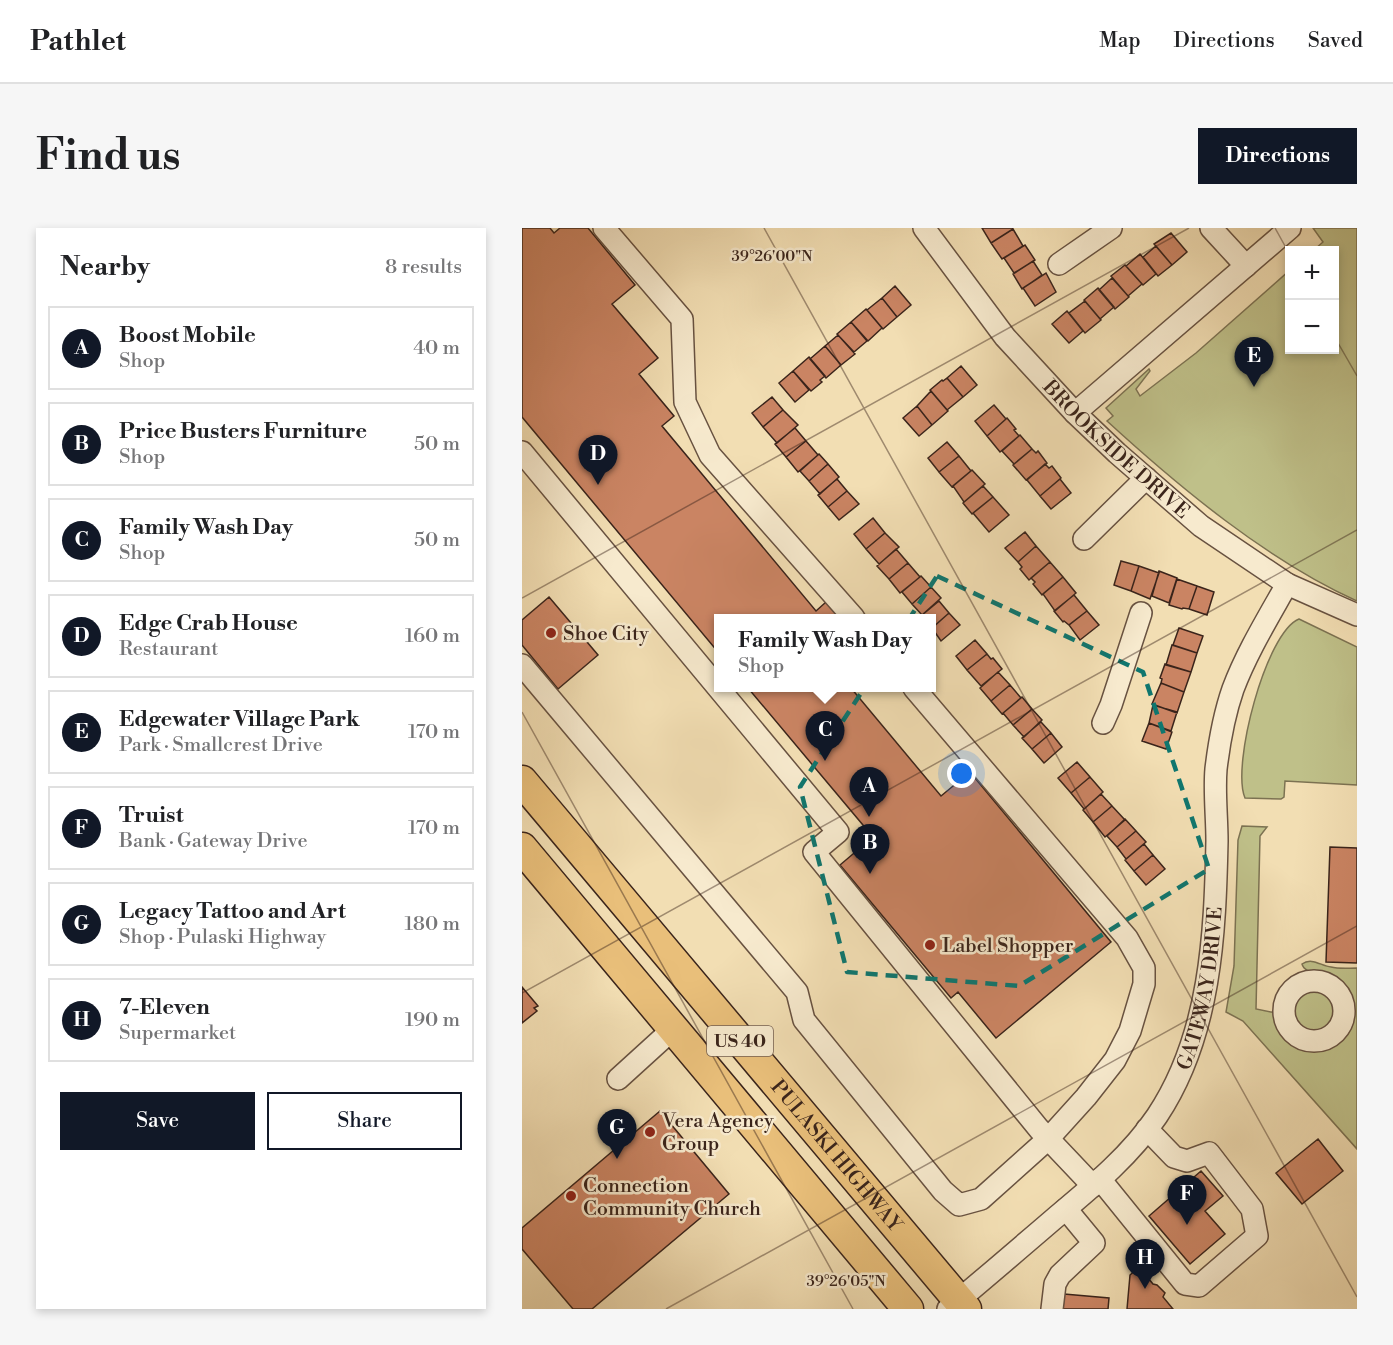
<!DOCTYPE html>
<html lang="en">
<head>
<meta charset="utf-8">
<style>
  body { margin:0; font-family:"Libre Bodoni",serif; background:#f6f6f6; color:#202124 }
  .controls { position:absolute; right:18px; top:18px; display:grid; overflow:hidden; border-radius:0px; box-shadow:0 3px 9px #0003 }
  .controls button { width:54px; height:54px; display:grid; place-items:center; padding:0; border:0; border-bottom:2px solid #e0e0e0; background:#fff; color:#202124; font:30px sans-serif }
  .you { position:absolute; left:440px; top:546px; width:21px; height:21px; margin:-15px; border:4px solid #fff; border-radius:50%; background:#1a73e8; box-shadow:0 0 0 9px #1a73e833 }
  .badge { display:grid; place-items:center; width:39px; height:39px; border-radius:50%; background:#111827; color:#fff; font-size:20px; font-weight:700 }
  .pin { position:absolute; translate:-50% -50px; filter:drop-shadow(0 2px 3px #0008) }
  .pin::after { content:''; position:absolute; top:32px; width:21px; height:18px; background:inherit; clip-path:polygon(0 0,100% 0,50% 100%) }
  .popup { position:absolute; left:192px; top:386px; width:222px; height:78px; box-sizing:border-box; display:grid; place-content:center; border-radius:0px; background:#fff; filter:drop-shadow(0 2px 4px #0005); font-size:20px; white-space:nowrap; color:#757577 }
  .popup b { font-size:22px; color:#202124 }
  .popup::after { content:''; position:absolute; left:50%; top:100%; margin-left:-12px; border:12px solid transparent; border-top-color:#fff }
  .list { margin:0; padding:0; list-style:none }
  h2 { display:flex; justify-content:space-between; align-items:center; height:78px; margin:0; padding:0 24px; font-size:26px }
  h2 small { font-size:20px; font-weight:400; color:#757577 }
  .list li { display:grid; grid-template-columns:39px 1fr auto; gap:18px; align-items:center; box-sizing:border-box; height:84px; margin:0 12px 12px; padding:0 12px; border:2px solid #e0e0e0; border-radius:0px }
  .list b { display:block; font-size:22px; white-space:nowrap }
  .list p { margin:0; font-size:20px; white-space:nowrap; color:#757577 }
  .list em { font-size:20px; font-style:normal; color:#757577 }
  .actions { display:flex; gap:12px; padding:18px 24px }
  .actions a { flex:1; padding:14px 0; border:2px solid #111827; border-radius:0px; text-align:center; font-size:21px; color:#111827 }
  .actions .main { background:#111827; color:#fff }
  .map { position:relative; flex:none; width:835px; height:1081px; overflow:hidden; border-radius:0px }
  header { display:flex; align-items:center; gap:36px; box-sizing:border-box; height:84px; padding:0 30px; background:#fff; border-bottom:2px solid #e0e0e0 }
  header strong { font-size:28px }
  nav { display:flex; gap:33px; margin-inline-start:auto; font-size:21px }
  .intro { display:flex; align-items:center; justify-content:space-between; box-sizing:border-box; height:144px; padding:0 36px }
  h1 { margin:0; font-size:42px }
  .button { padding:15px 27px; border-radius:0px; background:#111827; color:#fff; font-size:21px; font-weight:700 }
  main { display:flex; gap:36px; padding:0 36px }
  aside { flex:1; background:#fff; border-radius:0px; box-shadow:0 3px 9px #0003 }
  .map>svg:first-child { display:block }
  .green { fill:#bfc089; stroke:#7c7252; stroke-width:1.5 }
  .building { fill:#ca8463; stroke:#3a241b; stroke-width:1.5 }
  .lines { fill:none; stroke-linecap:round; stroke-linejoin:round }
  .minor-casing { stroke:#685241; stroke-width:24 }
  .highway-casing { stroke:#3a241b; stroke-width:33 }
  .minor { stroke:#f7eace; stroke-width:21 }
  .highway { stroke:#e9bf7a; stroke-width:30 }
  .marked { fill:none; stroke:#0f766e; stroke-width:4.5; stroke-dasharray:12 8; stroke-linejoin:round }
  .ticks { fill:none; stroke:#3a241b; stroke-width:1.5; stroke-opacity:0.45 }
  .poi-dot { fill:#8f2418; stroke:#f7eace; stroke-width:2 }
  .labels { text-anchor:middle; stroke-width:5; stroke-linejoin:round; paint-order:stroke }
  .shield { fill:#f7eace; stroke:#735f51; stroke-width:1.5 }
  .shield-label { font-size:18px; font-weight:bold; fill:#3a241b }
  .street-label { font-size:20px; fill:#3a241b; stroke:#f7eace }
  .poi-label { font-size:20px; fill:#3a241b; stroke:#f7eace; text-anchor:start }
  .ticks-label { font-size:15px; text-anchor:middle; fill:#3a241b; stroke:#f7eace; stroke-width:5; stroke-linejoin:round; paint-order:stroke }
</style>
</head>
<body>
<header>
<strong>Pathlet</strong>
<nav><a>Map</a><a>Directions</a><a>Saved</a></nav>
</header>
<div class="intro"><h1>Find us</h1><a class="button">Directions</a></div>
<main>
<aside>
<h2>Nearby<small>8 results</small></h2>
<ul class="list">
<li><span class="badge">A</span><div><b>Boost Mobile</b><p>Shop</p></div><em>40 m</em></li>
<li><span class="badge">B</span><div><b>Price Busters Furniture</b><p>Shop</p></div><em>50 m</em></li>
<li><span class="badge">C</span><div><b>Family Wash Day</b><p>Shop</p></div><em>50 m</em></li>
<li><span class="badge">D</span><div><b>Edge Crab House</b><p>Restaurant</p></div><em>160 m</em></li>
<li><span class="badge">E</span><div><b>Edgewater Village Park</b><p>Park · Smallcrest Drive</p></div><em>170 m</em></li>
<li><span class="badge">F</span><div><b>Truist</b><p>Bank · Gateway Drive</p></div><em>170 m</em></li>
<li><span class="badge">G</span><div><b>Legacy Tattoo and Art</b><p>Shop · Pulaski Highway</p></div><em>180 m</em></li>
<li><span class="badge">H</span><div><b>7-Eleven</b><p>Supermarket</p></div><em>190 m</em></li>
</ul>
<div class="actions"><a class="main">Save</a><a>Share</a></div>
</aside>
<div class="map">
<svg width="835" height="1081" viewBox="0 0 835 1081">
  <rect width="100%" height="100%" fill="#f2deb3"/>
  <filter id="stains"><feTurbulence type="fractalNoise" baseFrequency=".00333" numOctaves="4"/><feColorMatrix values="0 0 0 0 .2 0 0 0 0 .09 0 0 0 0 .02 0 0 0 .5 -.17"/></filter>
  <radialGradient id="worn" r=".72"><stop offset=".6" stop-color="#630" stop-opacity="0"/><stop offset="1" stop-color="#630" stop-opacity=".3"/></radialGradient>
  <path class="green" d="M 791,0 L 835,0 L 835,373 C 746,333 657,259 585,193 L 591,188 L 584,180 L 627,141 L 628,143 L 614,161 L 618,168 L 674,125 L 767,43 L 768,122 L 812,122 L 812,22 L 792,22 L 801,14 Z
    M 777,391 L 835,419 L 835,557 L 763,553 L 762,569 L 759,571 L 723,570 C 709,538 744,404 777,391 Z
    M 720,598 L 745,599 L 738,608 L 734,781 L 754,785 C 757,816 794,831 816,808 C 825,798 830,787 827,774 C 818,741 784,751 780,736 C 790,729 799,738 809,739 C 817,741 826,740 835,740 L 835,921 L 721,793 L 704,784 L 712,738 L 716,612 Z
    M767 782a24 24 0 1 1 48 0a24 24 0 1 1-48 0Z"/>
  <path class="building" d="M 0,0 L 28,0 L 32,5 L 38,0 L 66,0 L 113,57 L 90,76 L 136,130 L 117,146 L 152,188 L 140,198 L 294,383 L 304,374 L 318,390 L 196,390 L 196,424 L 0,189 Z
    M 460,0 L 490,0 L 491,1 L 469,15 Z
    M 491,1 L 501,18 L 480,31 L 469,15 Z
    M 649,5 L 665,24 L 650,37 L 632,16 Z
    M 503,17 L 513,32 L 492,45 L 482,30 Z
    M 634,18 L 650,37 L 636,48 L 621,29 Z
    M 618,26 L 634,46 L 621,57 L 604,38 Z
    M 511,33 L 520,47 L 500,61 L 491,46 Z
    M 603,37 L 620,56 L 606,68 L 589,48 Z
    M 524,45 L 534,64 L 513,78 L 501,60 Z
    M 590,50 L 607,69 L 593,81 L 577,62 Z
    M 373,58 L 389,77 L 375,89 L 360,70 Z
    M 576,60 L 592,79 L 578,91 L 562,72 Z
    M 360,70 L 375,89 L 361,101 L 345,82 Z
    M 563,73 L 579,92 L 563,105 L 547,85 Z
    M 344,81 L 360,100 L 346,113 L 329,94 Z
    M 545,83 L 561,103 L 547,115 L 530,96 Z
    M 329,94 L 345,113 L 332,124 L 315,106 Z
    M 316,107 L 333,126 L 319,137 L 303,118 Z
    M 303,118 L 319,137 L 304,150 L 288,131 Z
    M 287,129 L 303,148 L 298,152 L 300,154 L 289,163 L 271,143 Z
    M 439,138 L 455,157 L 441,169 L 425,150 Z
    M 271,143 L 287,162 L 273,174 L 257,155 Z
    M 425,150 L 441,169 L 425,182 L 408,162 L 420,152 L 421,153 Z
    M 409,163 L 426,183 L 410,197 L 395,178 Z
    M 250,169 L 261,182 L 241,199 L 230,185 Z
    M 472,177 L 484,191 L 465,208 L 453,193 Z
    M 395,178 L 410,197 L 397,208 L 381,190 Z
    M 261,182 L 276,197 L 255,215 L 241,199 Z
    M 485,190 L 494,201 L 492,202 L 497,208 L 478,224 L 465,208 Z
    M 273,200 L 284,213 L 264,229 L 253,216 Z
    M 498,207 L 510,221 L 492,236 L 480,223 Z
    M 284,213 L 296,227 L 276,244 L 264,229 Z
    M 425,214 L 437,228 L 417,244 L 406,230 Z
    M 510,221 L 514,225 L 516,223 L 525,235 L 504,252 L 491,237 Z
    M 297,226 L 306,236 L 287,253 L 278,243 Z
    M 437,228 L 449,243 L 430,259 L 417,244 Z
    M 306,236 L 317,249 L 298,266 L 287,253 Z
    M 523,236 L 527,240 L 530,238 L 539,250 L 518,268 L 505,252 Z
    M 450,242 L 463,256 L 442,274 L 431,258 Z
    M 315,251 L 325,263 L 306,279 L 296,267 Z
    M 538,251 L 549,265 L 529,281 L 518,268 Z
    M 461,258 L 471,269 L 450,286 L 441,275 Z
    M 325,263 L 337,276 L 317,292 L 306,279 Z
    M 471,269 L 487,287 L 467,304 L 451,285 Z
    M 351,290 L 363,305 L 344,321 L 332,306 Z
    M 503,304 L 514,318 L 496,334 L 483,320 Z
    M 363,305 L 377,319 L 357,336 L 344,321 Z
    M 514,318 L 528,334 L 507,352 L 498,341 L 500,339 L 496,334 Z
    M 374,321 L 386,335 L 367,351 L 355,338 Z
    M 599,333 L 617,338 L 609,363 L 592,357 Z
    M 528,334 L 541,349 L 520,367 L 511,356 L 513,354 L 509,350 Z
    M 386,335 L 398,349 L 378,365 L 367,351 Z
    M 617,338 L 637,345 L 628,371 L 609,363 Z
    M 637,343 L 655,350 L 647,375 L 630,368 Z
    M 399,348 L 409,359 L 390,376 L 380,364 Z
    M 541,349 L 554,365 L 533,383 L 521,366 Z
    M 655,351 L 675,358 L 667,381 L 661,380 L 660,381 L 647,377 Z
    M 675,358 L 692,364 L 685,387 L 667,381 Z
    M 409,359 L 419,370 L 400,387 L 390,376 Z
    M 552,367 L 565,383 L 547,397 L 542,393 L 541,394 L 532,383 Z
    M 27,369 L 76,427 L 36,461 L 0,417 L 0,392 Z
    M 417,373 L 427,385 L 410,400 L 410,390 L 400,390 L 399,388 Z
    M 565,383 L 577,397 L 558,412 L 547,397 Z
    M 427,385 L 438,397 L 419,413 L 410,400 Z
    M 657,400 L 681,408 L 675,425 L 651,417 Z
    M 453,412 L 465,426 L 445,442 L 434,428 Z
    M 650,417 L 675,425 L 669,444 L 644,437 Z
    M 465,426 L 469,431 L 471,430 L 480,441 L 459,458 L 445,442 Z
    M 643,436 L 669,444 L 662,464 L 639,455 L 640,451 L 638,450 Z
    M 476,444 L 488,457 L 469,473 L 458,460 Z
    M 639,455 L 662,464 L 655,485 L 630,476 Z
    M 488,457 L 499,470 L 480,486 L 469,473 Z
    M 226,460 L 329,460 L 419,568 L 448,544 L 589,714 L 474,810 L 436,764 L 429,770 L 318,637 L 351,609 Z
    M 500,469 L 510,481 L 491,497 L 481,485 Z
    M 631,477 L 655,484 L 649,503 L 627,495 Z
    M 510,481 L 520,492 L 502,509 L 491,497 Z
    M 519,494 L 529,505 L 510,521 L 500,510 Z
    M 627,495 L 650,504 L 644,521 L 620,513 Z
    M 529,505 L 540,519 L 522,535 L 510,521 Z
    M 555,534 L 568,549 L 549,565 L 536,550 Z
    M 568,549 L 581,564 L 562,581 L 549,565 Z
    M 579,566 L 590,578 L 571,594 L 561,582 Z
    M 590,578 L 603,592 L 583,609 L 571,594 Z
    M 603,591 L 614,603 L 595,619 L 585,608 Z
    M 614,603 L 624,614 L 604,631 L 595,619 Z
    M 622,616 L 631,627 L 612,643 L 603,632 Z
    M 808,619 L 835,620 L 835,735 L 804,734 Z
    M 631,627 L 643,641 L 624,657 L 612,643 Z
    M 0,759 L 16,778 L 12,780 L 15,783 L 0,795 Z
    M 138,883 L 207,966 L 70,1081 L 51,1081 L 0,1021 L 0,1000 Z
    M 796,911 L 821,943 L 780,976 L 754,945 Z
    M 679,943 L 701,968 L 683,983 L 703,1006 L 668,1036 L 627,988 Z
    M 617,1039 L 631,1056 L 635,1057 L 643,1065 L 641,1069 L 651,1081 L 605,1081 L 608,1047 Z
    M 542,1066 L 587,1070 L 586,1081 L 541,1081 Z"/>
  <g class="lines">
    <defs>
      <g id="minor">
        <path d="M 82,0 L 160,91 L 163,174 L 188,227 L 332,390"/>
        <path id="s1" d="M 402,0 L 483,109 L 553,185 L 595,225 L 679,298 L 765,356 L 835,387"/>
        <path d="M 689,0 L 724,38"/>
        <path d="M 537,36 L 589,0"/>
        <path d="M 553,185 L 768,0"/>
        <path d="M 0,224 L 316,604 L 292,624 L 517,901 L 571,958"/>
        <path d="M 562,311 L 624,250"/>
        <path d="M 0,437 L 275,764 L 282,792 L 421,963 L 437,977 L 459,971 L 526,911 L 564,869 L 593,832 L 608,803 L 622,756 L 622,740 L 605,710 L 392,460"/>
        <path d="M 581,495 L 589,477 L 619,385"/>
        <circle cx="792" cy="783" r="30"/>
        <path d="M 96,851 L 151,801"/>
        <path d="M 578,951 L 663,1056 L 677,1058 L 735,1008 L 730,981 L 687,925 L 665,933 L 652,929 L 625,901"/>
        <path id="s2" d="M 426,1081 C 462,1051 498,1020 533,990 C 570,959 608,928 635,888 C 689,807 693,706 695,613 C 695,589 692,564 694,541 C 697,516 703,484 711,461 C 725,424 746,390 765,356"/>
        <path d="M 530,1081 L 533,1056 L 538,1047 L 572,1015 L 544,981"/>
      </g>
      <g id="highway">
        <path id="s3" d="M 0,553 L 444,1081"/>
        <path d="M 0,620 L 386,1081"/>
      </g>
    </defs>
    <use href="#minor" class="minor-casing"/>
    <use href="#highway" class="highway-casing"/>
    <use href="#minor" class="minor"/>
    <use href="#highway" class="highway"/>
  </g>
  <path class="marked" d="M 415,348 L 621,444 L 687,641 L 497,758 L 325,744 L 278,559 Z"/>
  <path class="ticks" d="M 242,0 L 835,1069M 753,0 L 768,27M 812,108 L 835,148M 0,370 L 667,0M 0,484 L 331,1081M 0,765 L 835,302M 144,1081 L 835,698"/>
  <g class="poi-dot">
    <circle cx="29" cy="405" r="6"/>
    <circle cx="408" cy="717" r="6"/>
    <circle cx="128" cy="904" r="6"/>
    <circle cx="49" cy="968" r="6"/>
  </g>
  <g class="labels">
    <rect class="shield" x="185" y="798" width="66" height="30" rx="4.5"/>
    <g class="shield-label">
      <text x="218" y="819">US 40</text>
    </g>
    <g class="street-label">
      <text dy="7" stroke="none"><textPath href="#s1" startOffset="294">BROOKSIDE DRIVE</textPath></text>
      <text dy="7" stroke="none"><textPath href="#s2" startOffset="422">GATEWAY DRIVE</textPath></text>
      <text dy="7" stroke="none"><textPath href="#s3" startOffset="489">PULASKI HIGHWAY</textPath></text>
    </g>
    <g class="poi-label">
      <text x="41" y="412">Shoe City</text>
      <text x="420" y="724">Label Shopper</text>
      <text x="140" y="899">Vera Agency<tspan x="140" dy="23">Group</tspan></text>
      <text x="61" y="964">Connection<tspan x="61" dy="23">Community Church</tspan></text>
    </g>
  </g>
  <g class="ticks-label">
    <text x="250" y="33">39°26'00"N</text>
    <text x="324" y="1058">39°26'05"N</text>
  </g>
  <rect width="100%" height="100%" filter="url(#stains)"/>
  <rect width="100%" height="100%" fill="url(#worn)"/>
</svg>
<div class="controls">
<button>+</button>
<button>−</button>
</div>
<div class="you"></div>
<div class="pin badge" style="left:347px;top:589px">A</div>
<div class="pin badge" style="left:348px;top:646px">B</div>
<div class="pin badge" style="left:303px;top:533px">C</div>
<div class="popup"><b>Family Wash Day</b>Shop</div>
<div class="pin badge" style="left:76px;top:257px">D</div>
<div class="pin badge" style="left:732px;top:159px">E</div>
<div class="pin badge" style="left:665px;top:997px">F</div>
<div class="pin badge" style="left:95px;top:931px">G</div>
<div class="pin badge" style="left:623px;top:1061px">H</div>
</div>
</main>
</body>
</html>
